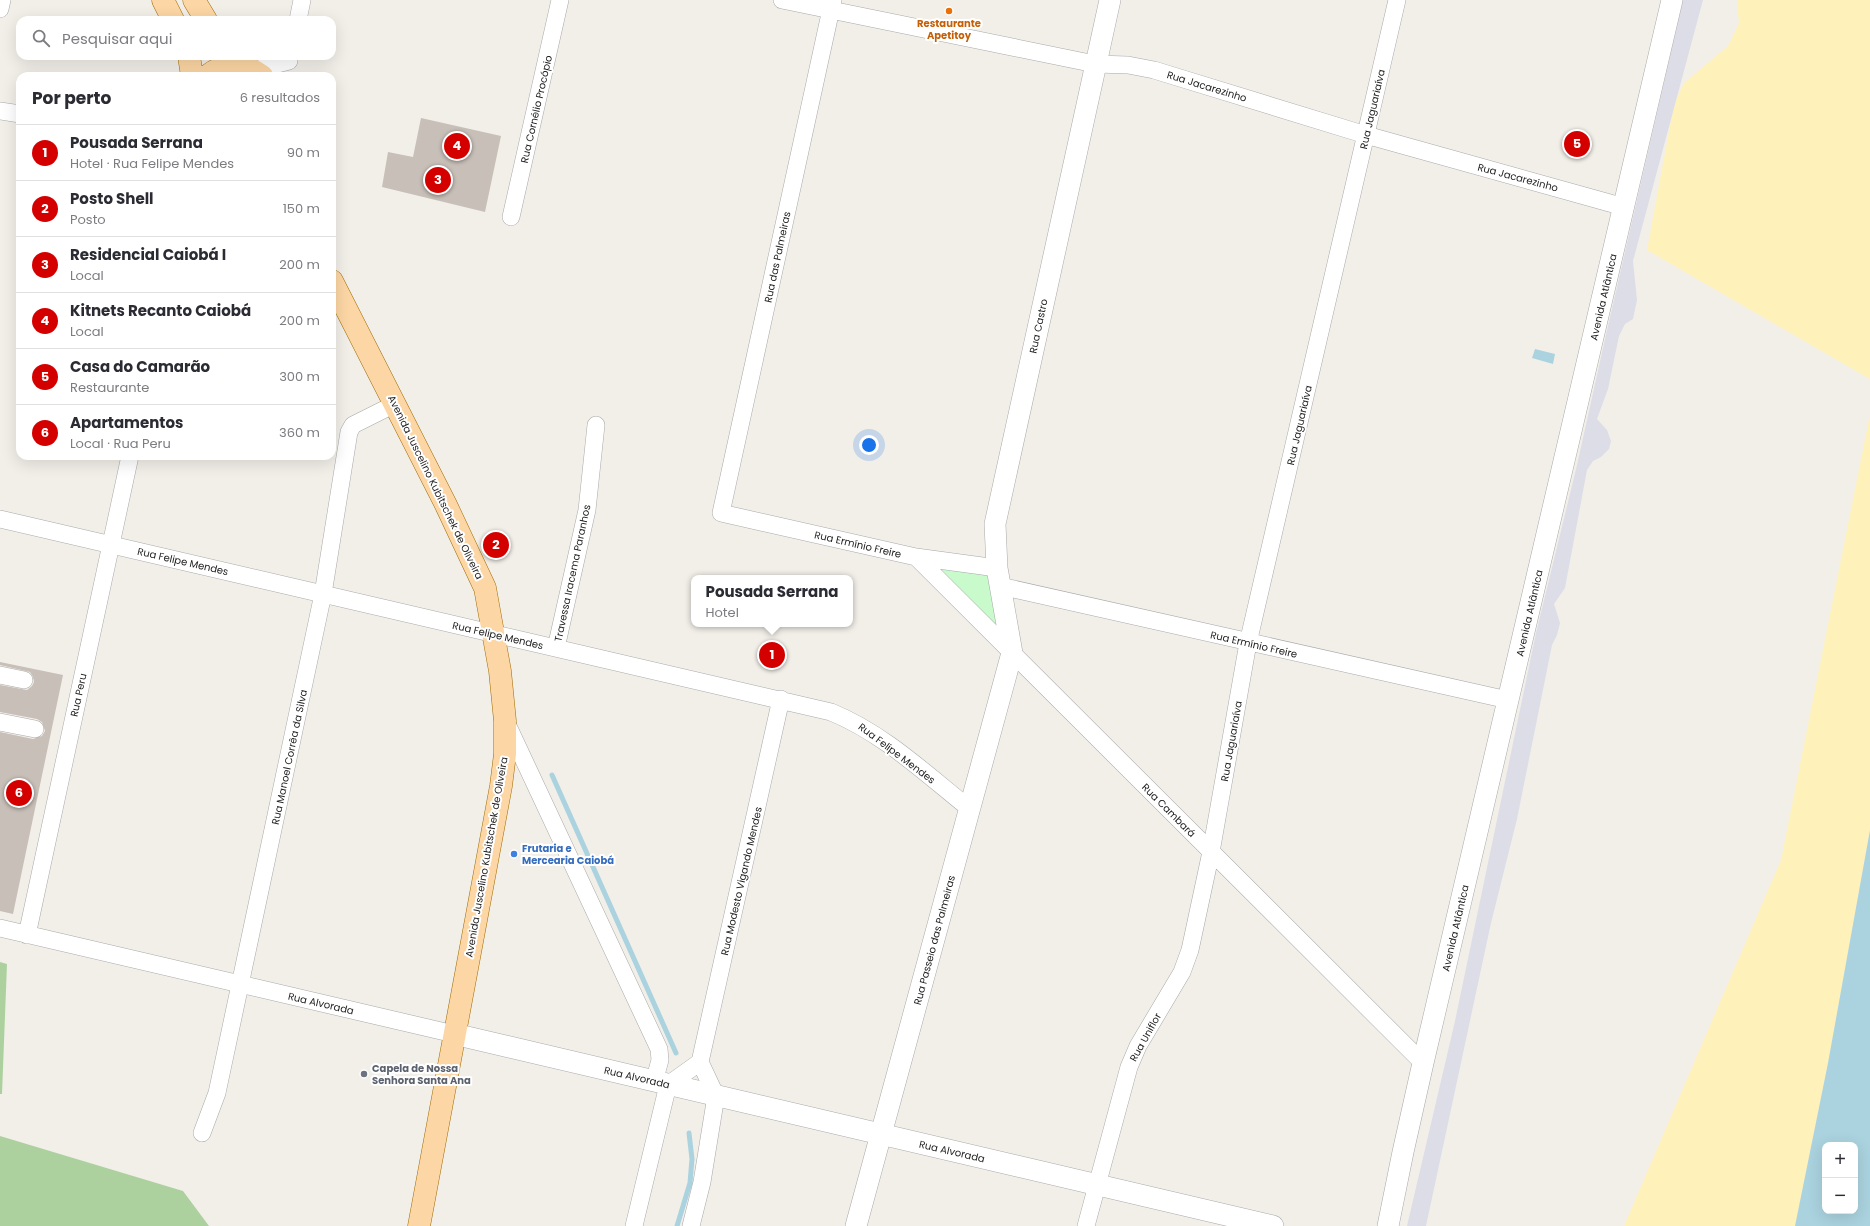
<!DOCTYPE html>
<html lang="pt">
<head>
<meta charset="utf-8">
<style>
  body { margin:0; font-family:Poppins,sans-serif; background:#f2f2f3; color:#2b2b33 }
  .controls { position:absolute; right:12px; bottom:12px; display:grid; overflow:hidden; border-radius:8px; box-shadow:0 4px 16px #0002 }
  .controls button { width:36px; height:36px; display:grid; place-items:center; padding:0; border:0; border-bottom:1px solid #e1e1e2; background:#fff; color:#2b2b33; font:20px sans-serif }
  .you { position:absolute; left:869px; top:445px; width:14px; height:14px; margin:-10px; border:3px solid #fff; border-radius:50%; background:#1a73e8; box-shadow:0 0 0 6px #1a73e833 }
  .badge { display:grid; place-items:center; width:26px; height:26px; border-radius:50%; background:#d40000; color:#fff; font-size:13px; font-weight:700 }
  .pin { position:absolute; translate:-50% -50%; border:2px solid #fff; box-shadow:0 1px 4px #0006 }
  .popup { position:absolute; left:691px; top:575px; width:162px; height:52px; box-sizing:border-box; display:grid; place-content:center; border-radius:8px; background:#fff; filter:drop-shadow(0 1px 3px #0005); font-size:13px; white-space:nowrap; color:#7c7c81 }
  .popup b { font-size:15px; color:#2b2b33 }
  .popup::after { content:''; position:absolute; left:50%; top:100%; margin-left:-8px; border:8px solid transparent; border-top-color:#fff }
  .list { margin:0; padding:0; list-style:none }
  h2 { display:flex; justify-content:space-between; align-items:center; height:52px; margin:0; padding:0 16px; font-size:17px }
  h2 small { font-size:13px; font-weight:400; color:#7c7c81 }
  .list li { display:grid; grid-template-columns:26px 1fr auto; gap:12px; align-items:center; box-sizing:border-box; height:56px; padding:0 16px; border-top:1px solid #e1e1e2 }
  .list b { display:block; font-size:15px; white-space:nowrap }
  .list p { margin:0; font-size:13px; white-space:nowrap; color:#7c7c81 }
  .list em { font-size:13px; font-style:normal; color:#7c7c81 }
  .icon { flex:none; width:22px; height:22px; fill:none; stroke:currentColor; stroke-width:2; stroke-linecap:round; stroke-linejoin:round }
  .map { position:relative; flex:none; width:1870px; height:1226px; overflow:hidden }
  .search { position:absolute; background:#fff; box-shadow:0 4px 16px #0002; left:16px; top:16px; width:320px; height:44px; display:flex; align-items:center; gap:10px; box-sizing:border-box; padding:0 14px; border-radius:12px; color:#7c7c81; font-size:15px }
  .panel { position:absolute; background:#fff; box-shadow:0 4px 16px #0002; left:16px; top:72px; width:320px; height:388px; border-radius:12px }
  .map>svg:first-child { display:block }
  .forest { fill:#add19e }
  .sand { fill:#fff1ba }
  .park { fill:#c8facc }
  .plaza { fill:#dddde8 }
  .water { fill:#aad3df; fill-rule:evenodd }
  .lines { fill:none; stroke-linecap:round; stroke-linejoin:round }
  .stream { stroke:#aad3df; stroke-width:5 }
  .building { fill:#c7bfb8 }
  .minor-casing { stroke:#a9a9a9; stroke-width:18 }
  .tertiary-casing { stroke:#a9a9a9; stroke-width:22 }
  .primary-casing { stroke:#a06b00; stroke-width:23 }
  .minor { stroke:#fff; stroke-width:17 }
  .tertiary { stroke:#fff; stroke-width:21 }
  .primary { stroke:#fcd6a4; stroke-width:22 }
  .food-dot { fill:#e8710a; stroke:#fff; stroke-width:1.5 }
  .shop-dot { fill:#3f7fe0; stroke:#fff; stroke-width:1.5 }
  .worship-dot { fill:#6b7280; stroke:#fff; stroke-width:1.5 }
  .labels { text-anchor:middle; stroke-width:4; stroke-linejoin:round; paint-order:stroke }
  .food-label { font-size:10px; font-weight:bold; fill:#c56008; stroke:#fff }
  .street-label { font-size:10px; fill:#222; stroke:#fff }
  .shop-label { font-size:10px; font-weight:bold; fill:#366cbe; stroke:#fff; text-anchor:start }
  .worship-label { font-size:10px; font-weight:bold; fill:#5b616d; stroke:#fff; text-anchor:start }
</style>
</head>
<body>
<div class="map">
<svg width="1870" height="1226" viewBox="0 0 1870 1226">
  <rect width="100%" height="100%" fill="#f2efe9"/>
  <path class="forest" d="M 0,962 L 7,964 L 2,1094 L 0,1094 Z
    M 0,1136 L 183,1191 L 209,1226 L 0,1226 Z"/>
  <path class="sand" d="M 1737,0 L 1870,0 L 1870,379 L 1647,250 L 1674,104 L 1684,83 L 1728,46 L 1739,23 Z
    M 1870,414 L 1870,830 L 1828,1063 L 1795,1226 L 1624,1226 L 1781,860 Z"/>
  <path class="park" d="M 940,568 L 990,575 L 999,631 Z"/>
  <path class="plaza" d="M 1683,0 L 1703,0 L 1633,261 L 1637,300 L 1633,319 L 1625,324 L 1619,336 L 1608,389 L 1597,419 L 1607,430 L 1611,441 L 1609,449 L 1601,457 L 1593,461 L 1587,470 L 1565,588 L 1554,604 L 1560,623 L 1557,635 L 1552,645 L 1517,819 L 1491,923 L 1426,1226 L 1407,1226 L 1455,1021 L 1536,633 L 1577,465 L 1605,339 Z"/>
  <path class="water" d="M 1535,349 L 1555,354 L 1553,364 L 1532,358 Z
    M 1870,830 L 1870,1226 L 1795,1226 L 1828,1063 ZM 1825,1145 L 1855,1145 L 1855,1211 L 1825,1211 Z"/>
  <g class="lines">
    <path class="stream" d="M 552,775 L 676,1053
      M 677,1226 L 690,1183 L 692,1159 L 689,1133"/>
  </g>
  <path class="building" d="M 421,118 L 501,136 L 485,212 L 382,187 L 388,152 L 413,157 Z
    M 0,662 L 63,675 L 13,914 L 0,911 L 0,732 L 33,739 L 42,736 L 45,731 L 42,722 L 37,719 L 0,712 L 0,685 L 27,690 L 32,686 L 34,682 L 33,677 L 30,672 L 0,665 Z"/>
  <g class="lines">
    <defs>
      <path id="minor" d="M 782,0 L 1095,64 L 1128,65 L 1154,70 L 1366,135 L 1624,207
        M 833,0 L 721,513 L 916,557 L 997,568
        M 0,9 L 2,0
        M 298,20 L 302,0
        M 254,70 L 289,61
        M 0,111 L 20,114
        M 511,217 L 560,0
        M 0,519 L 831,712 C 883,733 926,774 970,809
        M 916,557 L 1423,1063
        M 1000,586 L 1508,700
        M 556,648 L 587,510 L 596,425
        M 0,675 L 24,680
        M 0,722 L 35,729
        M 507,724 L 659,1049 L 660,1060 L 654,1082
        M 0,928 L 454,1034
        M 27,935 L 130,456
        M 202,1133 L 217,1093 L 323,594 L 349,432 L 353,425 L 395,404
        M 634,1226 L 668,1085 L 700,1062
        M 691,1226 L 702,1182 L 716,1096 L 700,1062 L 781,699
        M 1086,1226 L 1129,1067 L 1138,1046 L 1182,972 L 1190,950 L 1211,852 L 1248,643 L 1397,0"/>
      <path id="tertiary" d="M 454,1034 L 1273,1226
        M 856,1226 L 1012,653 L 997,568 L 995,524 L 1110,0
        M 1388,1226 L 1403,1152 L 1423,1063 L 1672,0"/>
      <path id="primary" d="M 163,0 L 173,20
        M 194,0 L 206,20
        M 189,56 L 192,76
        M 207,76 C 224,62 245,63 262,76
        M 332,281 L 446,505 L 485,588 L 500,671 L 505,721 L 505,754 L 501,786 L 419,1226"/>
    </defs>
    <use href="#minor" class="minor-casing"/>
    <use href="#tertiary" class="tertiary-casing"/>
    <use href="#primary" class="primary-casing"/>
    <use href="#minor" class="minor"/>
    <use href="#tertiary" class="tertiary"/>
    <use href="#primary" class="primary"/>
  </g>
  <circle class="food-dot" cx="949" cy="11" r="4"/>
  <circle class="shop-dot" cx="514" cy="854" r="4"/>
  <circle class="worship-dot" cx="364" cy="1074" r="4"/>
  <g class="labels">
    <g class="food-label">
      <text x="949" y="27">Restaurante<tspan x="949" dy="12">Apetitoy</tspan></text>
    </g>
    <g class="street-label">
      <text transform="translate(1207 86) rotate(17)" y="4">Rua Jacarezinho</text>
      <text transform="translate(536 109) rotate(-77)" y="4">Rua Cornélio Procópio</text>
      <text transform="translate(1372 109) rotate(-77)" y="4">Rua Jaguariaíva</text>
      <text transform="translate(1518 177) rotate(15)" y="4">Rua Jacarezinho</text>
      <text transform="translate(777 257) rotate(-78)" y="4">Rua das Palmeiras</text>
      <text transform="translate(1603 297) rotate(-77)" y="4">Avenida Atlântica</text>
      <text transform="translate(1038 326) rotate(-78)" y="4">Rua Castro</text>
      <text transform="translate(1299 425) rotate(-77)" y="4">Rua Jaguariaíva</text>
      <text transform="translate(436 487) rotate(64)" y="4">Avenida Juscelino Kubitschek de Oliveira</text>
      <text transform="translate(858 544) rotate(13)" y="4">Rua Ermínio Freire</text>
      <text transform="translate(183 561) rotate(13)" y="4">Rua Felipe Mendes</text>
      <text transform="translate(572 573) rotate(-78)" y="4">Travessa Iracema Paranhos</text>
      <text transform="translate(1529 613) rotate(-77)" y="4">Avenida Atlântica</text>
      <text transform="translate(498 635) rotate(13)" y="4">Rua Felipe Mendes</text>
      <text transform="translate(1254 644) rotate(13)" y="4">Rua Ermínio Freire</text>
      <text transform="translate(78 695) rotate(-78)" y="4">Rua Peru</text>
      <text transform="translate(1231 741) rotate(-80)" y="4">Rua Jaguariaíva</text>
      <text transform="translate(897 753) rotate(37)" y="4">Rua Felipe Mendes</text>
      <text transform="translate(289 757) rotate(-78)" y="4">Rua Manoel Corrêa da Silva</text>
      <text transform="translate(1169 810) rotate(45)" y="4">Rua Cambará</text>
      <text transform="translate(486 857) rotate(-80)" y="4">Avenida Juscelino Kubitschek de Oliveira</text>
      <text transform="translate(741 881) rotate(-77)" y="4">Rua Modesto Vigando Mendes</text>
      <text transform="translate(1455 928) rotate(-77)" y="4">Avenida Atlântica</text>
      <text transform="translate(934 940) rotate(-75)" y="4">Rua Passeio das Palmeiras</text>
      <text transform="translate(321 1003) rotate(13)" y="4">Rua Alvorada</text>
      <text transform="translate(1145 1037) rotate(-61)" y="4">Rua Uniflor</text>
      <text transform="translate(637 1077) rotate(13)" y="4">Rua Alvorada</text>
      <text transform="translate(952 1151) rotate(13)" y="4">Rua Alvorada</text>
    </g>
    <g class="shop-label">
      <text x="522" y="852">Frutaria e<tspan x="522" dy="12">Mercearia Caiobá</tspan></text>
    </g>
    <g class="worship-label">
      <text x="372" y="1072">Capela de Nossa<tspan x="372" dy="12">Senhora Santa Ana</tspan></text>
    </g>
  </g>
</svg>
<div class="controls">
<button>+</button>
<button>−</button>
</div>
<div class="you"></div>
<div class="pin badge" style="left:772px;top:655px">1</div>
<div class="popup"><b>Pousada Serrana</b>Hotel</div>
<div class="pin badge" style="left:496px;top:545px">2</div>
<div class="pin badge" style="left:438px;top:180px">3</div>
<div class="pin badge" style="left:457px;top:146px">4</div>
<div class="pin badge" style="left:1577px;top:144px">5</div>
<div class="pin badge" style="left:19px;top:793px">6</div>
<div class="search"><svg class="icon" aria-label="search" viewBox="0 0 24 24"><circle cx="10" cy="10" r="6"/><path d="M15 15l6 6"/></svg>Pesquisar aqui</div>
<section class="panel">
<h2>Por perto<small>6 resultados</small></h2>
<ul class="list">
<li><span class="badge">1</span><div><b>Pousada Serrana</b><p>Hotel · Rua Felipe Mendes</p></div><em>90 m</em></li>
<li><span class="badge">2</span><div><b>Posto Shell</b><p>Posto</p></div><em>150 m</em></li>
<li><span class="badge">3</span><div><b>Residencial Caiobá I</b><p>Local</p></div><em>200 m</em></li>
<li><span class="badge">4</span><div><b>Kitnets Recanto Caiobá</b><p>Local</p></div><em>200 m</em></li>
<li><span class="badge">5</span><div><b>Casa do Camarão</b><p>Restaurante</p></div><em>300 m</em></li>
<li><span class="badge">6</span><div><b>Apartamentos</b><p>Local · Rua Peru</p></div><em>360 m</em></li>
</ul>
</section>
</div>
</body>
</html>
